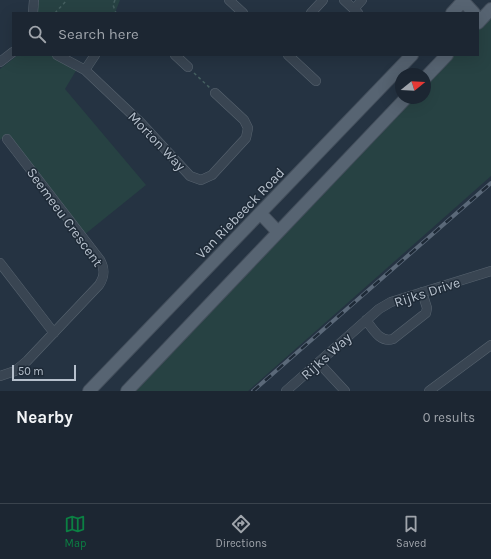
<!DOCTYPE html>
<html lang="en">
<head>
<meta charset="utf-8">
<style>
  body { margin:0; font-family:Karla,sans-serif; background:#29323e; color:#f1f3f6 }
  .compass { position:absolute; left:395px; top:68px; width:36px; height:36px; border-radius:50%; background:#1c2632; box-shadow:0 4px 16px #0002; rotate:72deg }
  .scale { position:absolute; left:12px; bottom:10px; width:64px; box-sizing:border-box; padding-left:4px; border:2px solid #b6c0cc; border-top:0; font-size:11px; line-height:14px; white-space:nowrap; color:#b6c0cc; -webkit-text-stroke:3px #1e2a37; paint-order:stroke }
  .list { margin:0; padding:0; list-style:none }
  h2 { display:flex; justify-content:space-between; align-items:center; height:52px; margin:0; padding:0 16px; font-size:17px }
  h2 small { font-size:13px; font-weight:400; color:#a0a5ac }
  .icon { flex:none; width:22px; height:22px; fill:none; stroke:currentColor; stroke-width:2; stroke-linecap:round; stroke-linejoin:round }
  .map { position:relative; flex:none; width:491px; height:391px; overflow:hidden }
  .search { position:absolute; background:#1c2632; box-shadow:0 4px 16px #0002; left:12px; right:12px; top:12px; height:44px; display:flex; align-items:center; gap:10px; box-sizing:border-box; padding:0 14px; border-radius:0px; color:#a0a5ac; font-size:15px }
  .sheet { height:112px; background:#1c2632 }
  nav { display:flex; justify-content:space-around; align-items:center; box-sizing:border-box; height:56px; border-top:1px solid #3a434d; background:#1c2632; font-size:11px; color:#a0a5ac }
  nav a { display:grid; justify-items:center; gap:2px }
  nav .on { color:#0b8043 }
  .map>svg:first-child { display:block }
  .green { fill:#274243 }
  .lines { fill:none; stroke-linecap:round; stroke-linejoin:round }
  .minor-casing { stroke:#57636f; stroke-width:10 }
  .major-casing { stroke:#434e5b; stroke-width:14 }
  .path { stroke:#455f60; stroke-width:1.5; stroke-dasharray:3 3; stroke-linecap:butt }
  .minor { stroke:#394552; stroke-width:9 }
  .major { stroke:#576472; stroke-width:12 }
  .rail-casing { stroke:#5b6979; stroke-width:4 }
  .rail { stroke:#1e2a37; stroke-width:2.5; stroke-dasharray:8; stroke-linecap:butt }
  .labels { text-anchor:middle; stroke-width:3; stroke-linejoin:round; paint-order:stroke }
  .street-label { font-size:14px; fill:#b6c0cc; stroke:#1e2a37 }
</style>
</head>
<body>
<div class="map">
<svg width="491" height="391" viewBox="0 0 491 391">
  <rect width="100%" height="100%" fill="#253342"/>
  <path class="green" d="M 39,0 L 120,0 L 115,13 L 37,13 Z
    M 491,15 L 491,176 L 248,391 L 132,391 L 412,98 L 425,98 L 425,84 L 453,55 L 478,55 L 478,29 Z
    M 18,55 L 52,55 L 77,69 L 65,89 L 146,185 L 84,235 L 8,134 L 0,140 L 0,69 Z"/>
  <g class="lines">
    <defs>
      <path id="minor" d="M 229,0 L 243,13
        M 344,0 L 358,13
        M 354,9 L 362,0
        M 33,13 L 34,0
        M 311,13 L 323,0
        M 57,55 L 85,70 L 141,123 L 190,176 L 201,180 L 212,175 L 246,138 L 248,128 L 244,120 L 215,93
        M 175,55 L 188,67
        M 288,55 L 316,81
        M 0,62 L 13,52
        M 85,70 L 95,55
        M 0,263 L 54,333
        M 366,320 C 373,329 380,343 393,339 L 426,313 L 427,308 L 422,292
        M 319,363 L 345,391
        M 0,376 L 15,371 L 27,361 L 99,285 C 105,276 105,269 100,260 L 7,139
        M 286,391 L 379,309 L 391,302 L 407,297 L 491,271
        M 429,391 L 491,345"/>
      <path id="major" d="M 463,1 L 474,13
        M 452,13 L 464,0
        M 478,23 L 491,9
        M 425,78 L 447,55
        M 260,213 L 278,232
        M 89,391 L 412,55
        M 127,391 L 406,98"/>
    </defs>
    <use href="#minor" class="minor-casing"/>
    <use href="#major" class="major-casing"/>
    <path class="path" d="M 115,0 L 113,5 L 116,13
      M 55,13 L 67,0
      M 194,73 L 210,88"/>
    <use href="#minor" class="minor"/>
    <use href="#major" class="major"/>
    <defs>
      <path id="rail" d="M 253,391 L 491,183"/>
    </defs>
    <use href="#rail" class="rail-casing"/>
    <use href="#rail" class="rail"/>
  </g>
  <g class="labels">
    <g class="street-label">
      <text transform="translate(157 141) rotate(46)" y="5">Morton Way</text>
      <text transform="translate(240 213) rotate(-46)" y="5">Van Riebeeck Road</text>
      <text transform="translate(65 217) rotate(54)" y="5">Seemeeu Crescent</text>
      <text transform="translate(427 292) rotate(-18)" y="5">Rijks Drive</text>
      <text transform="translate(326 356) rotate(-42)" y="5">Rijks Way</text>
    </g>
  </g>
</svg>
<svg class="compass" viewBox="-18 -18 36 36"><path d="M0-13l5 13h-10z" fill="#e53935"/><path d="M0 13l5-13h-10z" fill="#a0a5ac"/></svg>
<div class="scale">50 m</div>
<div class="search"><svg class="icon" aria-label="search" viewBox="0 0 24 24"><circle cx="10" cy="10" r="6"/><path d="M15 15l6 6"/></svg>Search here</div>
</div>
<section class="sheet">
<h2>Nearby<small>0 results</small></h2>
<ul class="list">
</ul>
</section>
<nav>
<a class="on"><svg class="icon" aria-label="map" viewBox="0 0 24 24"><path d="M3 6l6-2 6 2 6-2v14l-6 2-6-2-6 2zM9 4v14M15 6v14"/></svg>Map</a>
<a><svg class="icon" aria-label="directions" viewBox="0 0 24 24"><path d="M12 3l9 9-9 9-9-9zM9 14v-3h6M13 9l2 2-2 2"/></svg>Directions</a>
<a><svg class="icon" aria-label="saved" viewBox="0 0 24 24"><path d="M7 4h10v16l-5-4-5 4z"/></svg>Saved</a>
</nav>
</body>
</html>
